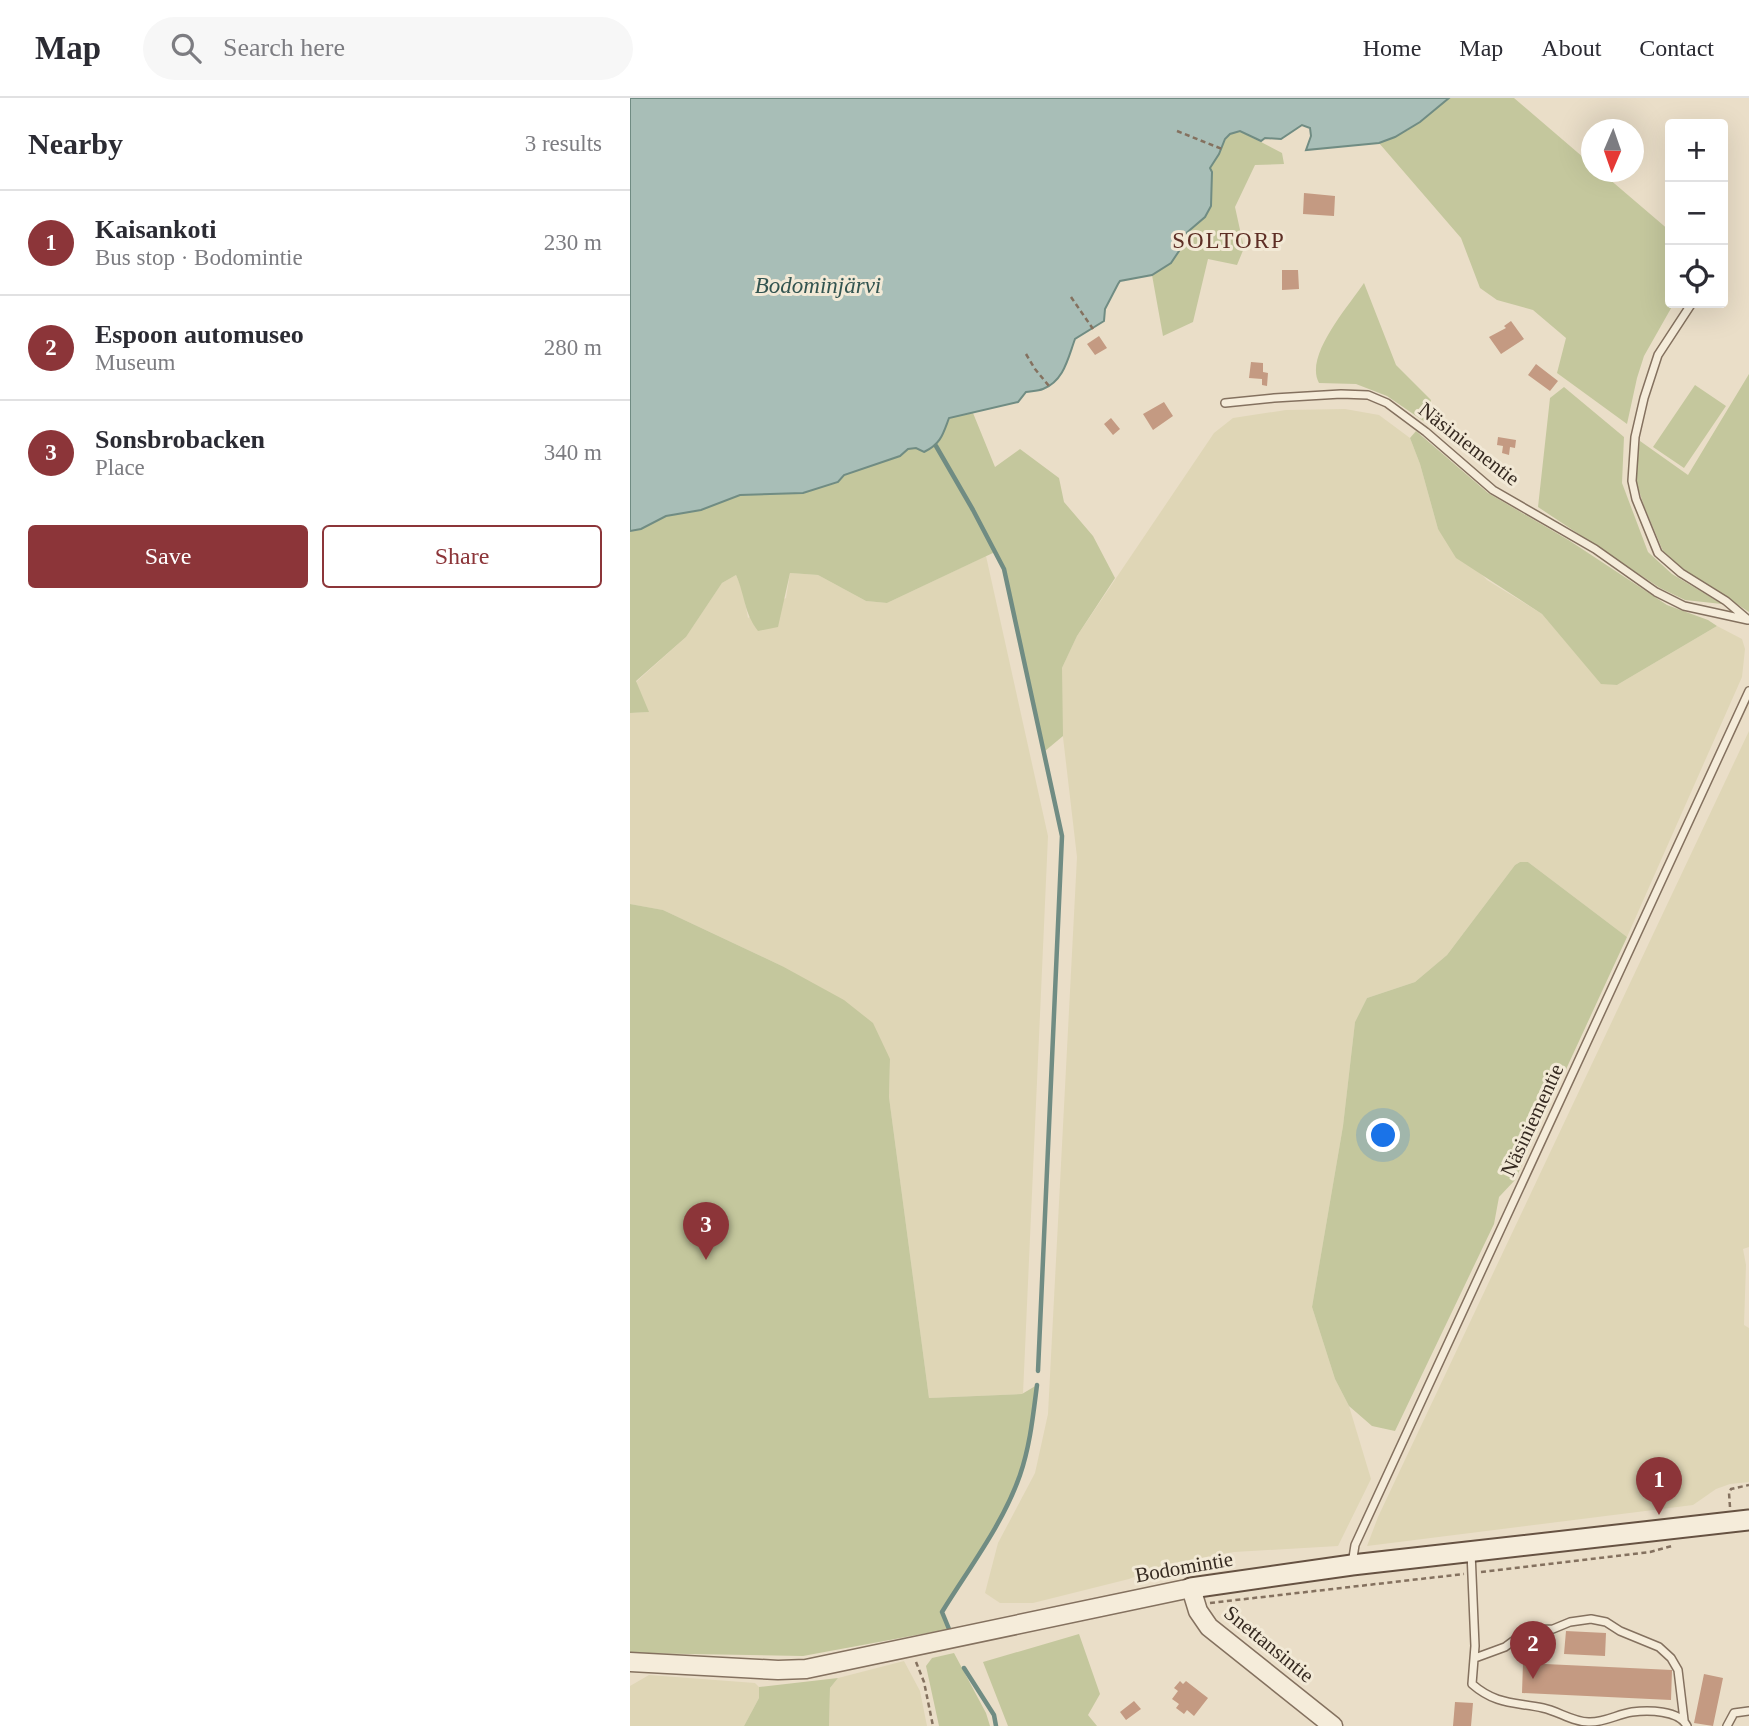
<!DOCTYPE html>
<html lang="en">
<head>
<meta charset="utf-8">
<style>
  body { margin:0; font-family:Georgia,serif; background:#f7f7f7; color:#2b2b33 }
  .controls { position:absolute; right:21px; top:21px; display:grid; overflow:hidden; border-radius:7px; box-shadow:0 7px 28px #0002 }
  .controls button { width:63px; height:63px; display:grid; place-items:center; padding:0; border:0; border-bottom:2px solid #e1e1e2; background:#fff; color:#2b2b33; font:35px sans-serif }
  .compass { position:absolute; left:951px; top:21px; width:63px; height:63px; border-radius:50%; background:#fff; box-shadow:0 7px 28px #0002; rotate:182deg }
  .you { position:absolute; left:754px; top:1038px; width:24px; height:24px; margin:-18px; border:5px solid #fff; border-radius:50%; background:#1a73e8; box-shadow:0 0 0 10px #1a73e833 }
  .badge { display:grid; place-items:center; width:46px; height:46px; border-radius:50%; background:#8c3539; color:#fff; font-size:23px; font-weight:700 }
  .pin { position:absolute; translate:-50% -58px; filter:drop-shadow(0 2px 4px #0008) }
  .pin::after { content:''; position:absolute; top:37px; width:24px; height:21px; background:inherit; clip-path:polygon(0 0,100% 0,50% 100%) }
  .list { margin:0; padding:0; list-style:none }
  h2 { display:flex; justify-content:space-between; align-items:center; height:91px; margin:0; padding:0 28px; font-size:30px }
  h2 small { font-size:23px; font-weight:400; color:#7c7c81 }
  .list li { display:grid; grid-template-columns:46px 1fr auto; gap:21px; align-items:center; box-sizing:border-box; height:105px; padding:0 28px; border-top:2px solid #e1e1e2 }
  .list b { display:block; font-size:26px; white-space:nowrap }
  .list p { margin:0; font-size:23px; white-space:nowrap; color:#7c7c81 }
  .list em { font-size:23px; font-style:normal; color:#7c7c81 }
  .actions { display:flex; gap:14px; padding:21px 28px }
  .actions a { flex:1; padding:16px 0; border:2px solid #8c3539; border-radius:7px; text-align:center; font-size:24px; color:#8c3539 }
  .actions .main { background:#8c3539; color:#fff }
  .icon { flex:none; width:38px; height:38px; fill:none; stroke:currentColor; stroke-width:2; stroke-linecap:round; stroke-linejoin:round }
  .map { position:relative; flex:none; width:1119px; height:1628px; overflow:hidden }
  header { display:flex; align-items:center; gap:42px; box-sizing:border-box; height:98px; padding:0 35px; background:#fff; border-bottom:2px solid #e1e1e2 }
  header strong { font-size:33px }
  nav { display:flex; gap:38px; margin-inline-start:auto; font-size:24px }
  .search { width:490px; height:63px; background:#f7f7f7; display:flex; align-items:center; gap:18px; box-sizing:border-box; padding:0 24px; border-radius:38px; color:#7c7c81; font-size:26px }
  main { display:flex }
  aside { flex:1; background:#fff }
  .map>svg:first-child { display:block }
  .farmland { fill:#dfd6b6 }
  .green { fill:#c4c79d }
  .water { fill:#a8beb7; stroke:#708c83; stroke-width:2 }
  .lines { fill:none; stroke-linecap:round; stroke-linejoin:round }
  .stream { stroke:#708c83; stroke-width:4.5 }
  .building { fill:#c49a82 }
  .service-casing { stroke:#84715f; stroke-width:10 }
  .tertiary-casing { stroke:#84715f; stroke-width:21 }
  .secondary-casing { stroke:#665242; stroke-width:23 }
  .path { stroke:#84715f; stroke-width:2.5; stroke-dasharray:5 3.5; stroke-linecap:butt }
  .service { stroke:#f5ecda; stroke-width:7 }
  .tertiary { stroke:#f5ecda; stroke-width:18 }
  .secondary { stroke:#f5ecda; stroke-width:19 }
  .labels { text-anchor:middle; stroke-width:6; stroke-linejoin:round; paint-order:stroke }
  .street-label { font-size:21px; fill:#362a21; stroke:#f2e9d6 }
  .neighbourhood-label { font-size:23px; letter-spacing:2px; fill:#5e2e25; stroke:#f2e9d6 }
  .water-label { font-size:23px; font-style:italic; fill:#325450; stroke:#f2e9d6 }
</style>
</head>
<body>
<header>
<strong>Map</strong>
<div class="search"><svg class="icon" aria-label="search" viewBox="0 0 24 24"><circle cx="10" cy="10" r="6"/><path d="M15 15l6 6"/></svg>Search here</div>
<nav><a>Home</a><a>Map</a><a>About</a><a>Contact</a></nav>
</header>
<main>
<aside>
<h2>Nearby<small>3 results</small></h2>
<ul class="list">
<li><span class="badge">1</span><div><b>Kaisankoti</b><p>Bus stop · Bodomintie</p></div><em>230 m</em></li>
<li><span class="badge">2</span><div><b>Espoon automuseo</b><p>Museum</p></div><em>280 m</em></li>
<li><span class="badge">3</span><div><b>Sonsbrobacken</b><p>Place</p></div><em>340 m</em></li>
</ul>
<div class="actions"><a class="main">Save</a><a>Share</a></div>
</aside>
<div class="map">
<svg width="1119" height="1628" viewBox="0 0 1119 1628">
  <rect width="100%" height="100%" fill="#eadec8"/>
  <path class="farmland" d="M 715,311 L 749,317 L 780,340 L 790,366 L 808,431 L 857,482 L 912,516 L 971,585 L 987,587 L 1087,528 L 1112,541 L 1115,551 L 1112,579 L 997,839 L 898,764 L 890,764 L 885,767 L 817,857 L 785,884 L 737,900 L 725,924 L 713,1028 L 682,1209 L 705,1281 L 719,1308 L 741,1381 L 708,1448 L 604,1454 L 537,1466 L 499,1481 L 403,1505 L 370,1505 L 355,1495 L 368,1445 L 405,1375 L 418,1316 L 447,759 L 431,622 L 432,570 L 447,538 L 584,335 L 603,320 L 656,312 Z
    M 356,458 L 418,738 L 393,1296 L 299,1300 L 259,999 L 260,961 L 152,868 L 33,812 L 0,806 L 0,615 L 18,614 L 6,584 L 56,539 L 92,485 L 106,477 L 113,494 L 118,520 L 156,500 L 160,475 L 188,477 L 236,503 L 257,505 Z
    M 1119,633 L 1119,1149 L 1113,1151 L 1116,1167 L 1114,1227 L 1119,1230 L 1119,1384 L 1100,1386 L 1086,1391 L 1063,1407 L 737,1448 L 748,1419 Z
    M 274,1563 L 290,1593 L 297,1628 L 199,1628 L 200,1590 L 208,1580 Z
    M 19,1577 L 125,1585 L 129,1589 L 129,1600 L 114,1628 L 0,1628 L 0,1588 Z"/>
  <path class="green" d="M 819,0 L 884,0 L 961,66 L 962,74 L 971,74 L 1040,133 L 1040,205 L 1044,205 L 1014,258 L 1007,280 L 997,326 L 927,275 L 936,240 L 903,212 L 867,202 L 850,190 L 831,140 L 749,45 L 778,32 Z
    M 610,33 L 652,55 L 654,66 L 625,67 L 605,109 L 614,150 L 607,167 L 578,161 L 563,224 L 533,238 L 522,177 L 541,165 L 549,153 L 554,137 L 575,119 L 581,108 L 581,66 C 594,55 590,36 610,33 Z
    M 734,185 L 766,267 L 801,302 L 800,318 L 795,324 L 757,298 L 726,286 L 689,285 C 674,258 718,209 734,185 Z
    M 1119,276 L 1119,514 L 1052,470 L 1033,453 L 1014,408 L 1005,380 L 1010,343 L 1058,377 Z
    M 1065,287 L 1096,308 L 1054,370 L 1023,349 Z
    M 934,289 L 994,339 L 992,385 L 1018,454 L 1042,476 L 1092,506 L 1055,502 L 1030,490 L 908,409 L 920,300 Z
    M 343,315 L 365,369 L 390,351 L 429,380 L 434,404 L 463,438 L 485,480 L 447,538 L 432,570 L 433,638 L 415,653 L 374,471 L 365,454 L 257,505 L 236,503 L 188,477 L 160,475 L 148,529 L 128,533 C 114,515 115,497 106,477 L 92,485 L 56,539 L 6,583 L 19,614 L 0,615 L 0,433 L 11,431 L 36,418 L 71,412 L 110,397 L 173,395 L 208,384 L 214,377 L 270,358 L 278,351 L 286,350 L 318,320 Z
    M 786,333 L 858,395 L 940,443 L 1037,507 L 1078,522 L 1087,528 L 987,587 L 971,586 L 912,516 L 826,460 L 808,431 L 790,366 L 780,340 Z
    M 890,764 L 898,764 L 997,839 L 885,1082 L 869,1099 L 864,1126 L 765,1333 L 742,1328 L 719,1308 L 705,1281 L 682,1209 L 713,1028 L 725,924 L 737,900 L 785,884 L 817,857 L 885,767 Z
    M 0,806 L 33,812 L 152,868 L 214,902 L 243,925 L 260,961 L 259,999 L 299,1300 L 392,1296 L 407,1287 C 403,1318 400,1348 390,1377 C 373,1426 339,1470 312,1514 L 319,1531 L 173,1558 L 0,1555 Z
    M 449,1536 L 470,1596 L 458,1617 L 467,1628 L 378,1628 L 353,1564 Z
    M 324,1555 L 356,1615 L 360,1628 L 309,1628 L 296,1568 L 302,1560 Z
    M 208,1580 L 200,1590 L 199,1628 L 114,1628 L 129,1600 L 129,1589 Z"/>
  <path class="water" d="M 0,0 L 819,0 L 790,24 L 765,39 L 749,45 L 676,52 L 681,38 L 680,30 L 672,27 L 651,41 L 635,40 L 631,43 L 610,33 L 600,36 L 595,41 L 589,56 L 580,70 L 582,74 L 581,108 L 575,119 L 554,137 L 549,153 L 541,165 L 522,177 L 490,183 L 488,186 L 475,211 L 474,223 L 445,241 C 438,260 434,283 413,291 C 408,293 401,293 396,294 L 388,304 L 319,320 C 313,336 311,346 294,354 L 286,350 L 278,351 L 270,358 L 214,377 L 208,384 L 173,395 L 110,397 L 71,412 L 36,418 L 11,431 L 0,433 Z"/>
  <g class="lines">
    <path class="stream" d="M 306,348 L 343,412 L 374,471 L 432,738 L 408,1273
      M 319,1531 L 312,1514 C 339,1470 373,1426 390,1377 C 400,1348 403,1318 407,1287
      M 334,1570 L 364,1617 L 366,1628"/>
  </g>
  <path class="building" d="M 674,95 L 705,98 L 704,118 L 673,116 Z
    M 652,172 L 668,172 L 669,191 L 652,192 Z
    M 881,223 L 894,241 L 871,256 L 859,239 L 876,230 L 874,228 Z
    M 469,238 L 477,250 L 465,257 L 457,246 Z
    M 621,264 L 633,265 L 633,274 L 638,275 L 637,288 L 632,287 L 632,281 L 619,280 Z
    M 906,266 L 928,283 L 920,293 L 898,277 Z
    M 534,304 L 543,318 L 523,332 L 513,316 Z
    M 481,320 L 490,331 L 483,337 L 474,326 Z
    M 868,339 L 886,342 L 885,350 L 880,349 L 879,357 L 872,355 L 873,348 L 867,347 Z
    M 936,1533 L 976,1535 L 975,1558 L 934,1556 Z
    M 893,1565 L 1042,1572 L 1041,1602 L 892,1595 Z
    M 1074,1576 L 1093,1580 L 1083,1628 L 1064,1625 Z
    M 550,1583 L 553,1586 L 556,1583 L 578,1600 L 564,1618 L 557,1612 L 554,1616 L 546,1610 L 549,1606 L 542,1601 L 548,1593 L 544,1590 Z
    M 504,1603 L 511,1611 L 496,1622 L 490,1614 Z
    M 825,1604 L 843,1605 L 841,1628 L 823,1628 Z"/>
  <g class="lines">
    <defs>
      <path id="service" d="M 1062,205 L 1028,257 L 1014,300 L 1005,339 L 1002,383 L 1006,401 L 1028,455 L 1051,475 L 1096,503 L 1116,520
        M 595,305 L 644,300 L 711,296 L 738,297 L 757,305 L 796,334 L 863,392 L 965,451 L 1026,494 L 1054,508 L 1118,522
        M 841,1454 L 845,1548 L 842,1586 C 866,1607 885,1604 913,1610 C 928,1613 945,1625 960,1624 C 976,1624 988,1616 1002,1614 C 1018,1612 1049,1612 1057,1628
        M 722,1466 L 725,1447 L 1119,593
        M 845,1560 L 875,1549 L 898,1532 L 923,1531 L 940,1524 L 961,1521 L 976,1524 L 990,1533 L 1029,1549 L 1041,1560 L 1048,1572 L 1054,1622
        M 1097,1628 L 1104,1615 L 1119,1613"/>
      <path id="tertiary" d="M 0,1564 L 148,1572 L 176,1571 L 561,1490 L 568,1513 L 579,1529 L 703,1628"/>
      <path id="secondary" d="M 561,1490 L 722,1467 L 1119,1422"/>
    </defs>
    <use href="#service" class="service-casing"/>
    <use href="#tertiary" class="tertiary-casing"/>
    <use href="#secondary" class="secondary-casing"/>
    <path class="path" d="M 547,33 L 592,51
      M 441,199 L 463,231
      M 396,256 L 405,271 L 419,288
      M 1100,1409 L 1099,1395 L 1101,1391 L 1119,1387
      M 851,1474 L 1020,1454 L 1042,1448
      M 580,1505 L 834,1476
      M 286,1564 L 294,1584 L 303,1628"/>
    <use href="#service" class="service"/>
    <use href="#tertiary" class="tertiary"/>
    <use href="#secondary" class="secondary"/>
  </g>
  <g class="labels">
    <g class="street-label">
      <text transform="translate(839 346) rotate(38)" y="7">Näsiniementie</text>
      <text transform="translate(902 1022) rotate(-65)" y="7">Näsiniementie</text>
      <text transform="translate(554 1469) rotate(-10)" y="7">Bodomintie</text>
      <text transform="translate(639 1546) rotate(39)" y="7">Snettansintie</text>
    </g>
    <g class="neighbourhood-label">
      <text x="599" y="150">SOLTORP</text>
    </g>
    <g class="water-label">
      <text x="188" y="195">Bodominjärvi</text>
    </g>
  </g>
</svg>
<div class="controls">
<button>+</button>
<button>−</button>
<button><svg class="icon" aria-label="locate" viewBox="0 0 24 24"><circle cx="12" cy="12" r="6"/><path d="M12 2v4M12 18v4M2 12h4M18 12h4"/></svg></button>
</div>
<svg class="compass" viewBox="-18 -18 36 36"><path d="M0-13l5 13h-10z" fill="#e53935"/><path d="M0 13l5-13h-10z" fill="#7c7c81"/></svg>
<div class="you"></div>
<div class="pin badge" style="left:1029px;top:1417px">1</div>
<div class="pin badge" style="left:903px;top:1581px">2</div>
<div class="pin badge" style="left:76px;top:1162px">3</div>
</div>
</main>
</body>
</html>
